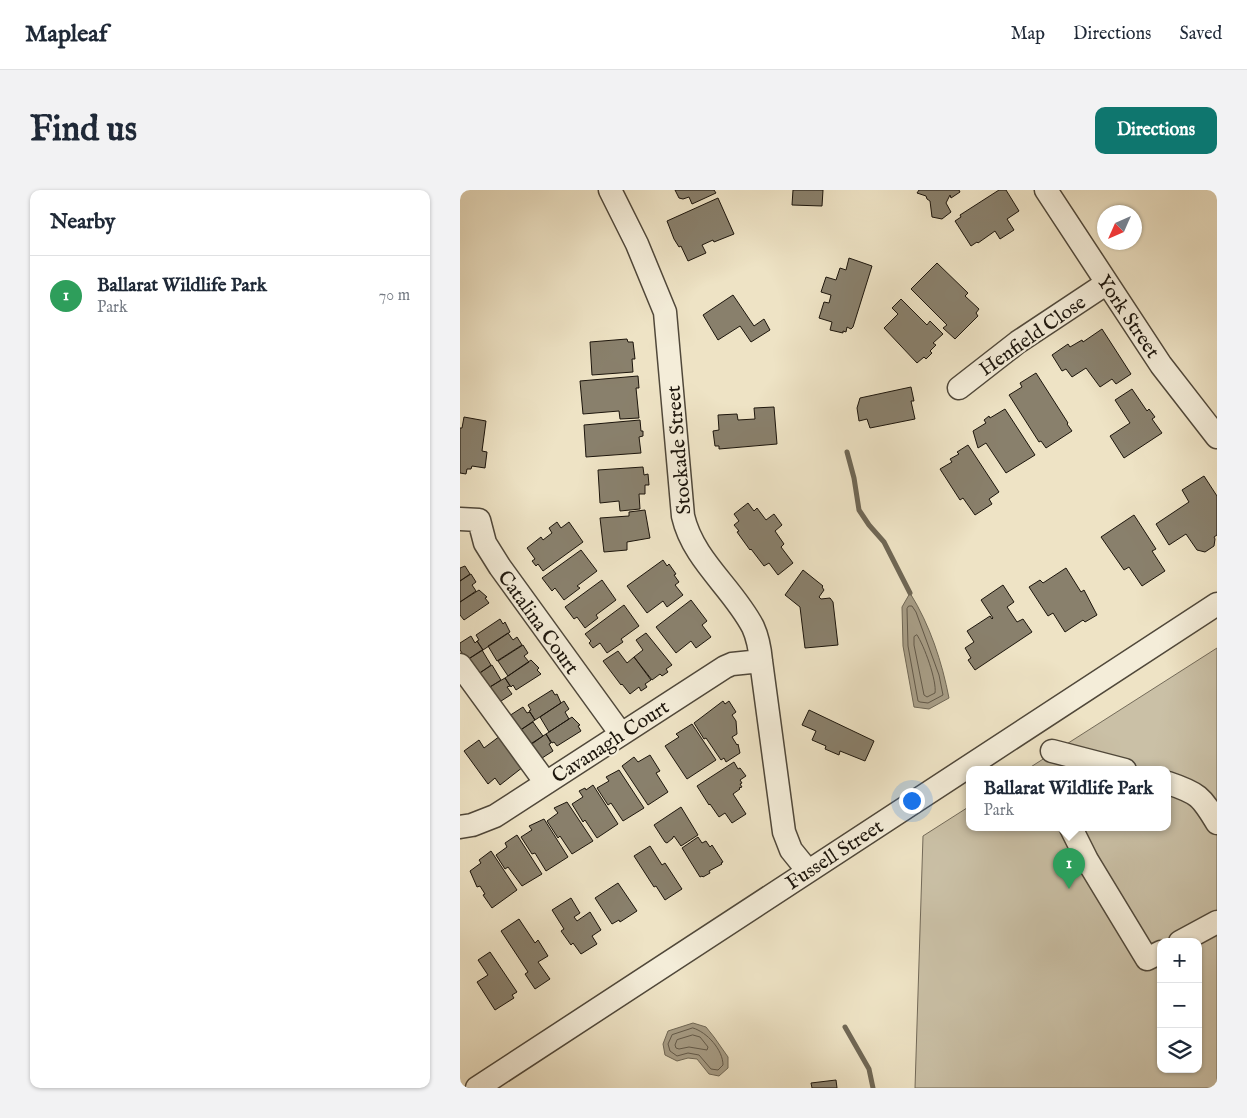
<!DOCTYPE html>
<html lang="en">
<head>
<meta charset="utf-8">
<style>
  body { margin:0; font-family:"IM FELL English",serif; background:#f2f2f3; color:#1f2937 }
  .controls { position:absolute; right:15px; bottom:15px; display:grid; overflow:hidden; border-radius:10px; box-shadow:0 1px 4px #0004 }
  .controls button { width:45px; height:45px; display:grid; place-items:center; padding:0; border:0; border-bottom:1px solid #e0e1e3; background:#fff; color:#1f2937; font:25px sans-serif }
  .compass { position:absolute; left:637px; top:15px; width:45px; height:45px; border-radius:50%; background:#fff; box-shadow:0 1px 4px #0004; rotate:225deg }
  .you { position:absolute; left:451px; top:610px; width:18px; height:18px; margin:-12px; border:4px solid #fff; border-radius:50%; background:#1a73e8; box-shadow:0 0 0 8px #1a73e833 }
  .badge { display:grid; place-items:center; width:32px; height:32px; border-radius:50%; background:#0f766e; color:#fff; font-size:16px; font-weight:700 }
  .pin { position:absolute; translate:-50% -41px; filter:drop-shadow(0 1px 2px #0008) }
  .pin::after { content:''; position:absolute; top:26px; width:18px; height:15px; background:inherit; clip-path:polygon(0 0,100% 0,50% 100%) }
  .popup { position:absolute; left:506px; top:576px; width:205px; height:65px; box-sizing:border-box; display:grid; place-content:center; border-radius:10px; background:#fff; filter:drop-shadow(0 1px 4px #0005); font-size:16px; white-space:nowrap; color:#747a83 }
  .popup b { font-size:19px; color:#1f2937 }
  .popup::after { content:''; position:absolute; left:50%; top:100%; margin-left:-10px; border:10px solid transparent; border-top-color:#fff }
  .list { margin:0; padding:0; list-style:none }
  h2 { display:flex; justify-content:space-between; align-items:center; height:65px; margin:0; padding:0 20px; font-size:21px }
  h2 small { font-size:16px; font-weight:400; color:#747a83 }
  .list li { display:grid; grid-template-columns:32px 1fr auto; gap:15px; align-items:center; box-sizing:border-box; height:80px; padding:0 20px; border-top:1px solid #e0e1e3 }
  .list b { display:block; font-size:19px; white-space:nowrap }
  .list p { margin:0; font-size:16px; white-space:nowrap; color:#747a83 }
  .list em { font-size:16px; font-style:normal; color:#747a83 }
  .icon { flex:none; width:28px; height:28px; fill:none; stroke:currentColor; stroke-width:2; stroke-linecap:round; stroke-linejoin:round }
  .map { position:relative; flex:none; width:757px; height:898px; overflow:hidden; border-radius:10px }
  header { display:flex; align-items:center; gap:30px; box-sizing:border-box; height:70px; padding:0 25px; background:#fff; border-bottom:1px solid #e0e1e3 }
  header strong { font-size:24px }
  nav { display:flex; gap:28px; margin-inline-start:auto; font-size:18px }
  .intro { display:flex; align-items:center; justify-content:space-between; box-sizing:border-box; height:120px; padding:0 30px }
  h1 { margin:0; font-size:35px }
  .button { padding:12px 22px; border-radius:10px; background:#0f766e; color:#fff; font-size:18px; font-weight:700 }
  main { display:flex; gap:30px; padding:0 30px }
  aside { flex:1; background:#fff; border-radius:10px; box-shadow:0 1px 4px #0004 }
  .map>svg:first-child { display:block }
  .green { fill:#cac0a6; stroke:#736a59; fill-rule:evenodd }
  .water { fill:#a79d86; stroke:#6f6755 }
  .lines { fill:none; stroke-linecap:round; stroke-linejoin:round }
  .shore { stroke:#625949; stroke-width:1 }
  .stream { stroke:#6f6755; stroke-width:5 }
  .building { fill:#89806c; stroke:#1c150c }
  .minor-casing { stroke:#50483a; stroke-width:25 }
  .minor { stroke:#f4edd9; stroke-width:22 }
  .labels { text-anchor:middle; stroke-width:4.5; stroke-linejoin:round; paint-order:stroke }
  .street-label { font-size:20px; fill:#1c150c; stroke:#f4edd9 }
</style>
</head>
<body>
<header>
<strong>Mapleaf</strong>
<nav><a>Map</a><a>Directions</a><a>Saved</a></nav>
</header>
<div class="intro"><h1>Find us</h1><a class="button">Directions</a></div>
<main>
<aside>
<h2>Nearby<small></small></h2>
<ul class="list">
<li><span class="badge" style="background:#2e9e5b">1</span><div><b>Ballarat Wildlife Park</b><p>Park</p></div><em>70 m</em></li>
</ul>
</aside>
<div class="map">
<svg width="757" height="898" viewBox="0 0 757 898">
  <rect width="100%" height="100%" fill="#eee3c5"/>
  <filter id="stains"><feTurbulence type="fractalNoise" baseFrequency=".004" numOctaves="4"/><feColorMatrix values="0 0 0 0 .2 0 0 0 0 .09 0 0 0 0 .02 0 0 0 .5 -.17"/></filter>
  <radialGradient id="worn" r=".72"><stop offset=".6" stop-color="#630" stop-opacity="0"/><stop offset="1" stop-color="#630" stop-opacity=".3"/></radialGradient>
  <path class="green" d="M 757,458 L 757,898 L 455,898 L 463,646 L 510,616 L 510,638 L 708,638 L 708,580 L 566,580 ZM 701,752 L 738,752 L 738,879 L 701,879 Z"/>
  <path class="water" d="M 450,403 C 470,435 482,472 489,508 L 469,519 L 454,517 L 443,456 L 442,417 Z
    M 233,833 L 246,837 L 254,847 L 268,867 L 268,878 L 259,886 L 249,884 L 237,869 L 228,868 L 217,871 L 205,865 L 203,854 L 208,841 Z"/>
  <g class="lines">
    <path class="shore" d="M 449,416 L 452,416 L 456,422 L 479,485 L 483,505 L 468,513 L 460,512 L 458,511 L 448,456 L 447,419 Z
      M 457,445 C 464,455 477,491 475,503 L 467,507 L 464,505 L 454,455 L 454,447 Z
      M 233,838 C 247,842 263,860 263,875 L 258,880 L 251,879 L 239,865 L 228,863 L 217,866 L 210,861 L 208,854 L 212,845 Z
      M 233,845 L 240,847 L 248,857 L 247,860 L 229,857 L 219,859 L 216,858 L 215,855 L 217,850 Z"/>
    <path class="stream" d="M 387,262 L 394,288 L 399,320 L 409,335 L 424,352 L 450,403
      M 385,837 L 409,879 L 413,898"/>
  </g>
  <path class="building" d="M 215,0 L 254,0 L 256,3 L 232,14 L 229,7 L 223,9 L 219,8 Z
    M 333,0 L 363,0 L 362,16 L 332,15 Z
    M 459,0 L 499,0 L 500,2 L 491,8 L 490,5 L 486,13 L 491,22 L 482,29 L 472,27 L 470,11 L 467,9 L 466,6 L 457,3 Z
    M 539,0 L 546,0 L 559,21 L 547,29 L 554,40 L 540,49 L 535,41 L 518,53 L 517,52 L 511,56 L 495,31 L 501,27 L 500,25 Z
    M 258,8 L 274,44 L 254,52 L 253,50 L 242,55 L 246,63 L 228,71 L 221,56 L 219,57 L 214,49 L 207,31 Z
    M 389,68 L 412,76 L 393,137 L 391,139 L 387,137 L 386,142 L 383,141 L 383,143 L 370,140 L 372,132 L 359,128 L 364,112 L 369,113 L 371,105 L 361,102 L 366,87 L 376,90 L 380,78 L 386,80 Z
    M 477,73 L 508,103 L 505,106 L 519,119 L 516,123 L 518,126 L 495,149 L 483,138 L 487,135 L 451,99 Z
    M 273,105 L 294,136 L 304,129 L 310,140 L 291,152 L 280,136 L 258,150 L 243,125 Z
    M 441,109 L 467,135 L 470,131 L 483,144 L 473,153 L 476,155 L 470,161 L 472,163 L 466,169 L 464,167 L 457,173 L 424,138 L 438,124 L 432,118 Z
    M 642,139 L 671,184 L 656,194 L 652,189 L 640,197 L 626,178 L 612,187 L 606,179 L 602,181 L 592,165 L 608,154 L 610,157 L 622,150 L 623,152 Z
    M 167,149 L 168,152 L 173,152 L 175,169 L 172,169 L 173,182 L 132,185 L 130,152 Z
    M 576,183 L 608,233 L 607,234 L 612,241 L 586,258 L 581,251 L 579,252 L 549,205 L 562,197 L 560,193 Z
    M 178,186 L 179,198 L 176,198 L 179,228 L 160,229 L 159,221 L 123,224 L 120,191 Z
    M 451,197 L 454,211 L 451,211 L 455,229 L 410,238 L 407,229 L 399,231 L 397,218 L 400,208 Z
    M 672,199 L 687,221 L 689,219 L 695,227 L 692,229 L 702,243 L 664,268 L 650,246 L 670,233 L 655,210 Z
    M 314,217 L 317,254 L 259,259 L 259,256 L 255,256 L 253,241 L 259,240 L 258,225 L 277,224 L 278,230 L 295,229 L 294,218 Z
    M 545,219 L 575,265 L 546,283 L 526,253 L 518,258 L 513,241 L 526,233 L 524,230 L 529,226 L 530,228 Z
    M 4,227 L 26,231 L 22,261 L 27,262 L 25,278 L 12,276 L 11,279 L 7,279 L 6,284 L 0,283 L 0,238 L 2,238 Z
    M 180,230 L 181,241 L 183,241 L 183,246 L 179,247 L 181,263 L 126,267 L 124,235 Z
    M 508,255 L 539,302 L 529,309 L 532,314 L 515,325 L 503,308 L 500,310 L 480,279 L 492,272 L 490,269 L 499,264 L 497,262 Z
    M 183,277 L 184,285 L 188,284 L 189,295 L 185,295 L 185,304 L 179,304 L 180,319 L 160,321 L 159,311 L 140,313 L 138,280 Z
    M 744,286 L 757,306 L 757,345 L 754,347 L 755,349 L 754,356 L 745,362 L 737,360 L 726,344 L 709,355 L 696,334 L 729,312 L 722,300 Z
    M 288,313 L 294,321 L 297,318 L 306,330 L 314,324 L 322,335 L 315,341 L 324,354 L 321,357 L 333,373 L 318,385 L 309,373 L 304,376 L 291,359 L 290,360 L 277,342 L 279,341 L 274,335 L 279,331 L 274,324 Z
    M 185,320 L 190,348 L 167,352 L 167,360 L 144,362 L 140,328 L 169,326 L 169,322 Z
    M 674,325 L 696,359 L 692,361 L 705,381 L 682,396 L 669,377 L 664,380 L 641,347 Z
    M 97,332 L 101,338 L 109,332 L 123,352 L 83,381 L 78,374 L 76,376 L 72,371 L 75,369 L 67,358 L 81,347 L 83,350 L 92,343 L 89,338 Z
    M 121,360 L 137,381 L 117,396 L 120,398 L 104,410 L 95,398 L 92,401 L 82,388 Z
    M 203,370 L 207,376 L 209,374 L 216,384 L 214,385 L 219,392 L 215,395 L 223,405 L 207,417 L 203,411 L 187,423 L 167,396 Z
    M 5,376 L 10,384 L 0,391 L 0,378 Z
    M 606,378 L 621,402 L 624,400 L 637,425 L 625,432 L 623,430 L 605,442 L 593,423 L 588,426 L 569,397 L 580,390 L 583,393 Z
    M 343,380 L 363,396 L 362,397 L 364,400 L 359,407 L 361,409 L 370,408 L 373,412 L 378,455 L 345,458 L 340,417 L 325,405 Z
    M 11,384 L 16,392 L 12,395 L 16,401 L 0,412 L 0,391 Z
    M 142,390 L 156,410 L 136,425 L 138,428 L 125,438 L 117,427 L 114,429 L 105,417 Z
    M 543,395 L 554,412 L 547,417 L 557,432 L 563,429 L 572,442 L 515,480 L 508,470 L 511,468 L 505,458 L 514,452 L 507,441 L 530,426 L 532,429 L 533,428 L 521,410 Z
    M 19,400 L 27,407 L 25,408 L 29,413 L 4,430 L 0,425 L 0,412 Z
    M 231,410 L 247,431 L 242,435 L 251,447 L 236,458 L 231,451 L 216,463 L 196,437 Z
    M 164,415 L 179,436 L 161,449 L 163,452 L 147,463 L 140,453 L 133,458 L 129,453 L 131,451 L 125,444 Z
    M 40,429 L 43,434 L 45,432 L 50,442 L 23,460 L 17,451 L 19,450 L 16,445 Z
    M 48,443 L 53,450 L 57,447 L 62,455 L 37,471 L 28,456 Z
    M 186,443 L 212,475 L 206,479 L 208,482 L 202,486 L 200,484 L 192,490 L 174,467 L 183,460 L 176,450 Z
    M 11,446 L 15,453 L 17,451 L 23,460 L 7,470 L 0,460 L 0,453 Z
    M 63,455 L 68,463 L 64,466 L 69,472 L 48,486 L 38,471 Z
    M 22,460 L 31,475 L 17,485 L 7,470 Z
    M 158,461 L 167,473 L 174,467 L 191,490 L 185,494 L 187,497 L 181,501 L 179,497 L 170,504 L 162,494 L 161,495 L 143,471 Z
    M 71,470 L 79,478 L 77,480 L 81,484 L 56,500 L 53,495 L 51,497 L 45,488 Z
    M 32,475 L 41,490 L 27,499 L 18,484 Z
    M 45,488 L 50,496 L 47,497 L 52,504 L 38,513 L 28,498 Z
    M 92,500 L 95,505 L 97,504 L 101,513 L 75,530 L 69,521 L 71,520 L 68,515 Z
    M 104,511 L 109,519 L 105,522 L 109,529 L 89,542 L 80,527 Z
    M 263,511 L 265,514 L 269,511 L 276,522 L 272,525 L 276,531 L 277,544 L 272,547 L 277,555 L 278,554 L 280,563 L 266,572 L 264,568 L 261,570 L 246,548 L 244,549 L 234,533 Z
    M 63,517 L 67,523 L 70,522 L 75,530 L 59,541 L 49,526 Z
    M 349,520 L 414,551 L 405,571 L 380,561 L 379,565 L 365,559 L 366,556 L 352,550 L 356,541 L 342,535 Z
    M 112,527 L 120,535 L 118,536 L 121,541 L 97,556 L 94,552 L 92,553 L 86,544 Z
    M 73,532 L 83,546 L 69,556 L 59,541 Z
    M 232,534 L 256,570 L 227,589 L 205,556 L 219,547 L 216,544 Z
    M 86,544 L 91,553 L 89,554 L 93,561 L 79,570 L 69,555 Z
    M 40,546 L 63,577 L 40,595 L 35,588 L 28,594 L 4,561 L 19,550 L 24,558 Z
    M 190,565 L 200,581 L 196,583 L 208,602 L 188,615 L 162,576 L 174,567 L 178,572 Z
    M 274,572 L 278,579 L 280,578 L 286,586 L 280,590 L 282,593 L 280,594 L 282,597 L 279,598 L 280,599 L 273,604 L 286,624 L 272,633 L 265,623 L 259,627 L 250,614 L 249,615 L 237,596 Z
    M 159,580 L 184,618 L 163,631 L 151,613 L 148,615 L 137,598 L 149,591 L 146,587 Z
    M 133,595 L 158,634 L 137,648 L 125,630 L 123,632 L 112,614 L 123,607 L 119,601 L 125,598 L 126,600 Z
    M 107,612 L 133,651 L 112,664 L 100,646 L 98,648 L 87,631 L 98,623 L 94,618 Z
    M 221,617 L 238,645 L 221,656 L 214,646 L 213,647 L 213,648 L 207,653 L 205,652 L 194,635 Z
    M 84,629 L 108,667 L 86,681 L 75,663 L 72,664 L 61,647 L 72,640 L 69,636 Z
    M 57,645 L 82,684 L 62,696 L 48,677 L 45,679 L 36,665 L 47,657 L 45,653 Z
    M 238,647 L 242,653 L 246,651 L 250,657 L 252,655 L 263,672 L 261,673 L 262,674 L 249,681 L 250,683 L 243,687 L 242,686 L 240,687 L 222,658 Z
    M 190,656 L 202,675 L 205,673 L 222,699 L 205,710 L 196,696 L 194,697 L 174,666 Z
    M 31,661 L 57,700 L 32,718 L 23,705 L 25,704 L 20,696 L 17,697 L 10,681 L 21,673 L 19,670 Z
    M 158,693 L 177,721 L 160,732 L 159,730 L 152,734 L 135,708 Z
    M 111,708 L 120,723 L 114,727 L 117,731 L 130,722 L 141,740 L 132,746 L 137,754 L 121,764 L 113,753 L 111,755 L 101,741 L 104,739 L 92,720 Z
    M 59,729 L 75,753 L 78,750 L 88,766 L 78,772 L 90,789 L 75,799 L 65,784 L 68,782 L 41,741 Z
    M 30,762 L 57,802 L 52,805 L 54,808 L 35,820 L 17,792 L 28,785 L 18,770 Z
    M 376,890 L 377,898 L 352,898 L 351,893 Z"/>
  <g class="lines">
    <defs>
      <path id="minor" d="M 150,0 L 177,54 L 205,122 L 223,326 C 233,370 273,398 293,437 C 298,448 300,460 301,471 L 324,642 L 331,660 L 348,681
        M 586,0 L 701,175 L 757,247
        M 499,198 L 558,152 L 647,93
        M 0,329 L 19,330 L 25,353 L 40,377 L 161,544
        M 0,475 L 86,593
        M 592,561 L 665,580
        M 708,593 C 738,603 741,606 757,633
        M 0,637 L 12,635 L 35,626 L 265,477 L 272,474 L 301,471
        M 611,638 L 627,670 L 687,769 L 701,762
        M 720,752 L 757,732
        M 17,898 L 757,414"/>
    </defs>
    <use href="#minor" class="minor-casing"/>
    <use href="#minor" class="minor"/>
  </g>
  <g class="labels">
    <g class="street-label">
      <text transform="translate(669 126) rotate(56)" y="7">York Street</text>
      <text transform="translate(572 145) rotate(-35)" y="7">Henfield Close</text>
      <text transform="translate(218 260) rotate(-95)" y="7">Stockade Street</text>
      <text transform="translate(79 432) rotate(54)" y="7">Catalina Court</text>
      <text transform="translate(150 551) rotate(-33)" y="7">Cavanagh Court</text>
      <text transform="translate(374 664) rotate(-33)" y="7">Fussell Street</text>
    </g>
  </g>
  <rect width="100%" height="100%" filter="url(#stains)"/>
  <rect width="100%" height="100%" fill="url(#worn)"/>
</svg>
<div class="controls">
<button>+</button>
<button>−</button>
<button><svg class="icon" aria-label="layers" viewBox="0 0 24 24"><path d="M12 4l9 5-9 5-9-5zM3 14l9 5 9-5"/></svg></button>
</div>
<svg class="compass" viewBox="-18 -18 36 36"><path d="M0-13l5 13h-10z" fill="#e53935"/><path d="M0 13l5-13h-10z" fill="#747a83"/></svg>
<div class="you"></div>
<div class="pin badge" style="left:609px;top:699px;background:#2e9e5b">1</div>
<div class="popup"><b>Ballarat Wildlife Park</b>Park</div>
</div>
</main>
</body>
</html>
